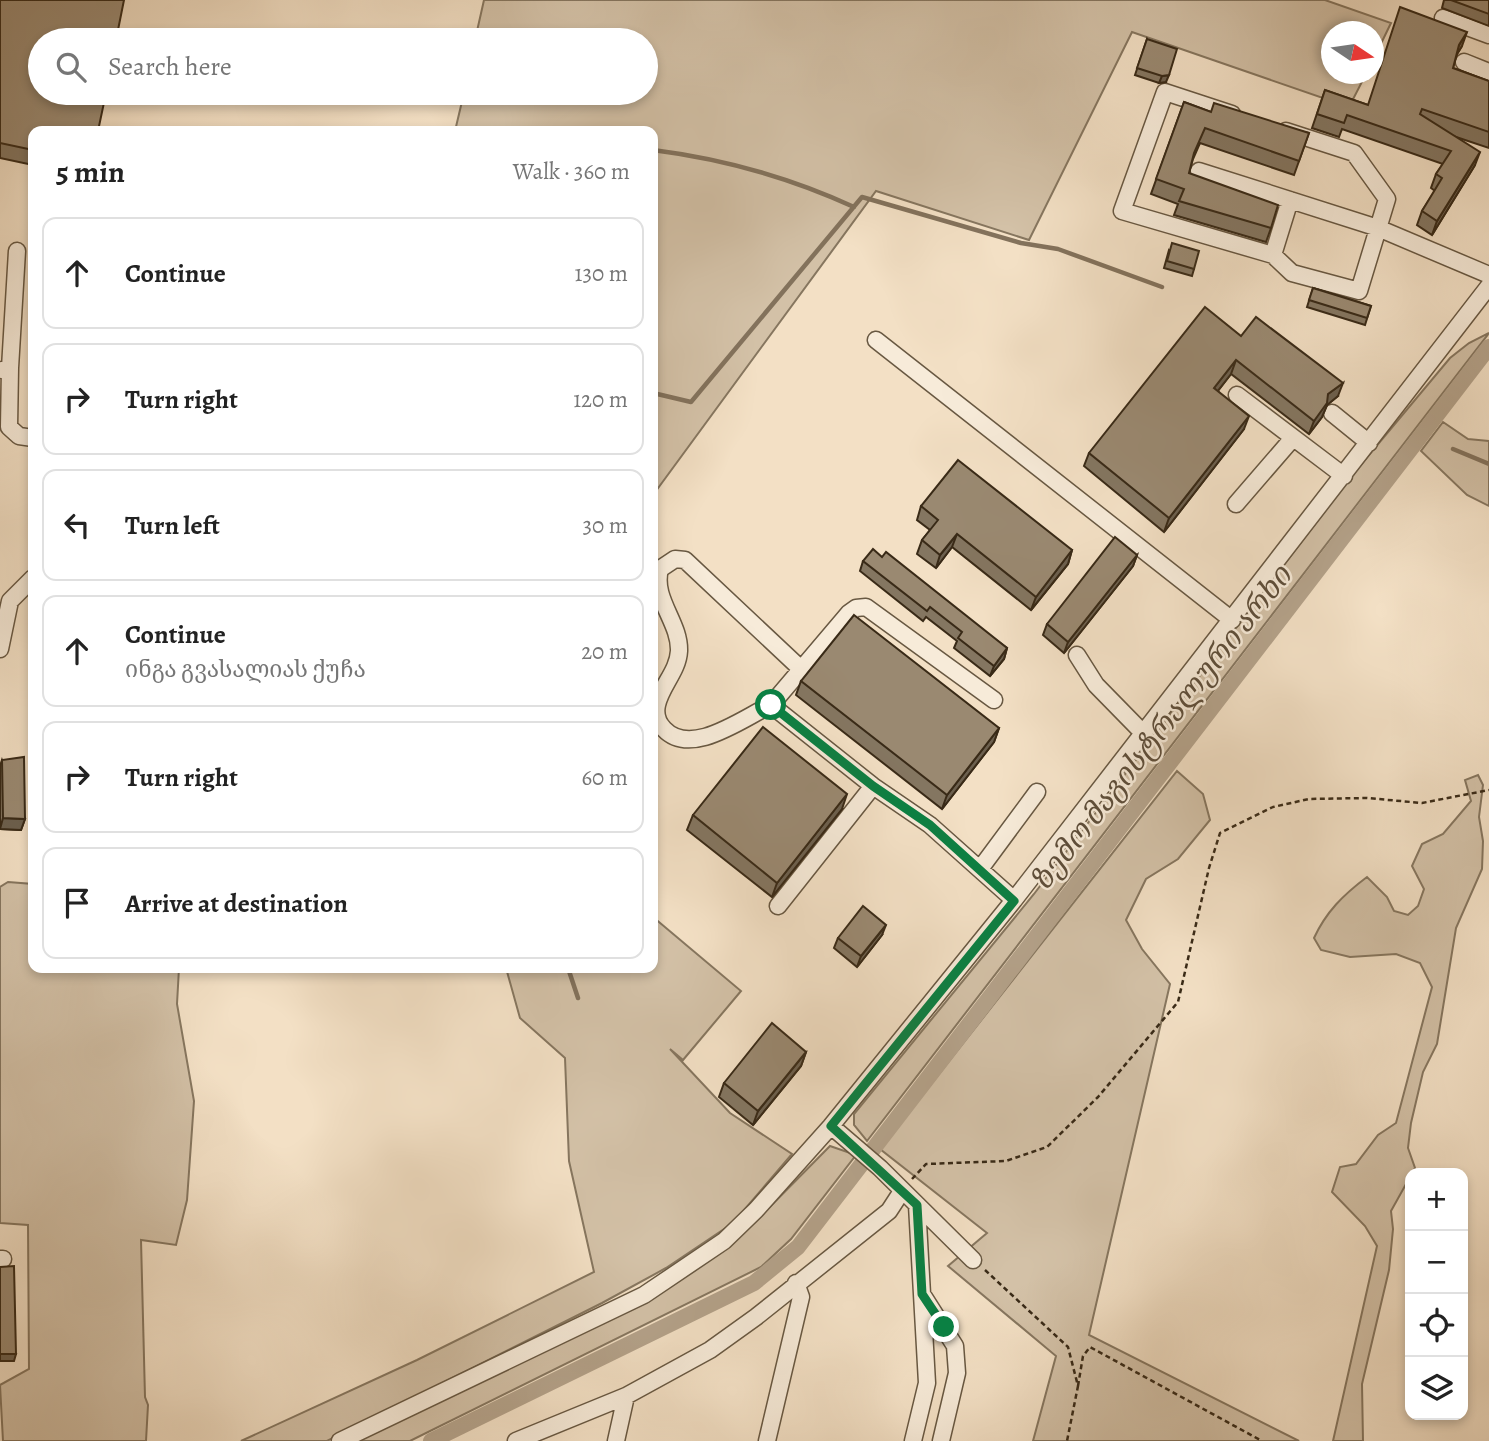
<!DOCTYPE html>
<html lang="en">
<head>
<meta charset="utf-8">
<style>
  body { margin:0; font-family:Alegreya,"Noto Serif Georgian",serif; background:#f2f2f2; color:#222 }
  .controls { position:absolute; right:21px; bottom:21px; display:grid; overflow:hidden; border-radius:14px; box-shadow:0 4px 10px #0003 }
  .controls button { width:63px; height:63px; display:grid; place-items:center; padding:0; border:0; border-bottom:2px solid #e0e0e0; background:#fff; color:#222; font:35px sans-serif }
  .compass { position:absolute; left:1321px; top:21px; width:63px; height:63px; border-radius:50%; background:#fff; box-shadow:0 4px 10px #0003; rotate:103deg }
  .stop { position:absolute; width:21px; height:21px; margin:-16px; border:5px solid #0b8043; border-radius:50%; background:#fff }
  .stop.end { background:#0b8043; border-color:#fff; box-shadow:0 2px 7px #0008 }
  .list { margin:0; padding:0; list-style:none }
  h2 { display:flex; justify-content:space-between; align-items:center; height:91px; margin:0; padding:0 28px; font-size:30px }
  h2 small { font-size:23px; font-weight:400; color:#767676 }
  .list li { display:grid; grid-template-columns:46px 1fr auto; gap:21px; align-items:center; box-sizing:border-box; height:112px; margin:0 14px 14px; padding:0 14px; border:2px solid #e0e0e0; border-radius:14px }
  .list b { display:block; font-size:26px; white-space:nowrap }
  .list p { margin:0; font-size:23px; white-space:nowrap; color:#767676 }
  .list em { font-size:23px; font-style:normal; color:#767676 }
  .icon { flex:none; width:38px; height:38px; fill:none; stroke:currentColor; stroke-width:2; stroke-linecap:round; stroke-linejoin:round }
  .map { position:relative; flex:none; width:1489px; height:1441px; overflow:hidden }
  .search { position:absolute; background:#fff; box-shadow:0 4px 10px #0003; left:28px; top:28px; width:630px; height:77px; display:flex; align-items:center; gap:18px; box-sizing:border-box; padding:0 24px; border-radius:38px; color:#767676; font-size:26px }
  .panel { position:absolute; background:#fff; box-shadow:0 4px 10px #0003; left:28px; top:126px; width:630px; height:847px; border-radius:14px }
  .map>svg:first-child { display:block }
  .green { fill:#d3c1a7; stroke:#86765f; stroke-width:2 }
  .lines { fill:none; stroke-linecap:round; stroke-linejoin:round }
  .stream { stroke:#83725c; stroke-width:4.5 }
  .canal { stroke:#b4a28a; stroke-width:16 }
  .minor-casing { stroke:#685842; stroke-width:19 }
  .path { stroke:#392a17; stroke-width:2.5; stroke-dasharray:5 3.5; stroke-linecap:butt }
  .minor { stroke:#f7ebd9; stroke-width:16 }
  .wall { fill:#847661; stroke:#392a17; stroke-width:2 }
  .shaded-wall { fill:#6c604f; stroke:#392a17; stroke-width:2 }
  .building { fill:#9a8971; stroke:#392a17; stroke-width:2 }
  .route { stroke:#0b8043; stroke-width:9 }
  .labels { text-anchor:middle; stroke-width:5; stroke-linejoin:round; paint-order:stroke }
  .water-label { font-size:30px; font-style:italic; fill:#5e4e3a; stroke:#f7ebd9 }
</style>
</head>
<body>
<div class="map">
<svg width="1489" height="1441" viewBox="0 0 1489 1441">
  <rect width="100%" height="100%" fill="#f3e0c5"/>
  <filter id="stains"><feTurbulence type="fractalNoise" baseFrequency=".00286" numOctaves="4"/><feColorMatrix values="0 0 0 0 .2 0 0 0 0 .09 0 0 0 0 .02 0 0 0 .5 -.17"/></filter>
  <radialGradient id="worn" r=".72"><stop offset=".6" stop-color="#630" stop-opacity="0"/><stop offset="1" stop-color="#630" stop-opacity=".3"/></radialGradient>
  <path class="green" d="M 484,0 L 1325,0 L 1391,23 L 1374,58 L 1374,32 L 1332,32 L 1332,74 L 1366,74 L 1349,107 L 1132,32 L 1029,240 L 876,191 L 653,495 L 653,131 L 455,131 L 464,93 L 646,93 L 646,40 L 475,40 Z
    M 1489,333 L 867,1141 L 854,1125 L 854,1114 L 1034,894 L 1353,474 L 1450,358 L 1469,343 Z
    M 1443,422 L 1468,439 L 1489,441 L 1489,506 L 1467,495 L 1421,451 Z
    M 1177,771 L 1203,794 L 1210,820 L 1178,859 L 1146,879 L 1126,920 L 1142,949 L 1170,984 L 1089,1335 L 1299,1441 L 1033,1441 L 1056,1356 L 948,1266 L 987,1233 L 880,1149 Z
    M 1478,775 L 1483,785 L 1479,817 L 1483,841 L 1482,869 L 1456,928 L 1437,1044 L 1423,1072 L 1411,1123 L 1408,1148 L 1415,1168 L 1391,1211 L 1393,1229 L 1389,1270 L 1362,1384 L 1363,1441 L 1333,1441 L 1377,1246 L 1365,1226 L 1332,1192 L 1340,1167 L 1356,1164 L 1378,1135 L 1396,1123 L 1432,987 L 1420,963 L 1396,954 L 1350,957 L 1321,950 L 1314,938 C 1326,912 1343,895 1367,877 L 1387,897 L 1394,911 L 1408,915 L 1418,906 L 1424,889 L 1412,866 L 1422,844 L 1443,834 L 1471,801 L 1465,780 Z
    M 8,882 L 33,884 L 33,968 L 179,968 L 177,1004 L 194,1101 L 187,1200 L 176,1245 L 141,1240 L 145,1397 L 148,1405 L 146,1441 L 3,1441 L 0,1385 L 29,1369 L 28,1225 L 0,1223 L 0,887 Z
    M 653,917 L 741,991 L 683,1060 L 670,1049 L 730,1113 L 792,1154 L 733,1223 L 666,1268 L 602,1303 L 327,1441 L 241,1441 L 417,1360 L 594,1272 L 569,1161 L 565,1058 L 520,1018 L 506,968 L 653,968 Z
    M 830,1146 L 856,1155 L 791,1239 L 761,1267 L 410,1441 L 358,1441 L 698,1267 L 752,1225 Z"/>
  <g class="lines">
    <path class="stream" d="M 653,150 C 724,159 789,177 854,207
      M 653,393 L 691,402 L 862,197 L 1021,243 L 1058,249 L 1162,287
      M 1453,449 L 1489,464
      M 568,968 L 578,998"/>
    <path class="canal" d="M 431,1441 L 754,1283 L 798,1247 L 1489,347"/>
    <defs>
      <path id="minor" d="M 1443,18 L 1489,35
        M 1464,62 L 1489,72
        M 1232,114 L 1165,92 L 1122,211 L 1273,255 L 1290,200
        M 1199,171 L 1378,228 L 1489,275
        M 1273,255 L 1292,273 L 1359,291 L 1387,199 L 1354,153 L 1286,131
        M 876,340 L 1232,620
        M 10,368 L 17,251
        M 2,370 L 10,368 L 9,427 L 19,436 L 33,438
        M 1237,395 L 1344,476
        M 1332,413 L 1369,443
        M 1236,504 L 1293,438
        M 0,649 L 10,601 L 33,578
        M 1077,655 L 1096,685 L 1145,735
        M 994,700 L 866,607 L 856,608 L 849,613 L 771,705 L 873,786 L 930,825 L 1014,900
        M 771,705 C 743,718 691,758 664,729 C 658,723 655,714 657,705 C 661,686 678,671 679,651 C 680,622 652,599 660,569 L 675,559 L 685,560 L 801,669
        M 980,869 L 1037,792
        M 778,906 L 873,786
        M 831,1126 L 880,1168 L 973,1260
        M 0,1259 L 3,1259
        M 922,1294 L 955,1346 L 957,1373 L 941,1441
        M 340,1441 L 644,1295 L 724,1241 L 756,1210 L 831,1126 L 1014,900 L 1489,286
        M 516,1441 L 626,1396 L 710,1350 L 756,1317 L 889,1211 L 902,1191
        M 616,1441 L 626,1396
        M 767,1441 L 801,1297 L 796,1283
        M 913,1441 L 927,1383 L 917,1205"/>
    </defs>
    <use href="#minor" class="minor-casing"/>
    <path class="path" d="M 912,1179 L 926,1164 L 1006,1161 L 1047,1147 L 1098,1097 L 1178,1002 L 1209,868 L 1220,833 L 1273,807 L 1309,799 L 1367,798 L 1422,803 L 1489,790
      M 985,1270 L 1068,1347 L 1078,1386 L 1067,1441
      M 1078,1386 L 1083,1356 L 1090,1347 L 1262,1441"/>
    <use href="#minor" class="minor"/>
  </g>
  <path class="wall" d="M 0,0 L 33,131 L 33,165 L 0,158 Z
    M 1444,0 L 1489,0 L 1489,26 L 1442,8 Z
    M 1147,39 L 1166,82 L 1159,83 L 1135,75 Z
    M 1462,46 L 1457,54 L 1453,68 L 1489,81 L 1489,148 L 1456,137 L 1475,165 L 1432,235 L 1417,225 L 1422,211 L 1435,191 L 1431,188 L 1436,174 L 1443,164 L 1342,129 L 1339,137 L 1312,128 L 1325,90 L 1368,105 Z
    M 1184,102 L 1211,112 L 1309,133 L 1294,175 L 1200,143 L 1193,159 L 1189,173 L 1271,228 L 1266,242 L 1174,215 L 1178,204 L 1151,194 Z
    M 1169,250 L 1194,269 L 1192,276 L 1164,268 Z
    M 1313,288 L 1371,306 L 1365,325 L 1307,307 Z
    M 1241,336 L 1338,396 L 1327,405 L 1322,417 L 1309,434 L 1231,374 L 1218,391 L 1244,429 L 1164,532 L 1084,466 L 1089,453 Z
    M 33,359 L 33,408 L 31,408 Z
    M 921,506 L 1072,550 L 1068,564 L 1031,610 L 952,547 L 936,568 L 917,554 L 922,540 L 930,530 L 917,520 Z
    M 1137,555 L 1133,566 L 1064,653 L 1043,635 L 1047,624 Z
    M 882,557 L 1007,648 L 1004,659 L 990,676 L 954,648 L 957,641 L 926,617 L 923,621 L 860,571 L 863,561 Z
    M 801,681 L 999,728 L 994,742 L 942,809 L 796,695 Z
    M 2,760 L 25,819 L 21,830 L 0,829 L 0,766 Z
    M 842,809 L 772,897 L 687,830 L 693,815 Z
    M 882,935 L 857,967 L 834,948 L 838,938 Z
    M 806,1052 L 801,1066 L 753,1125 L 719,1097 L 724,1083 Z"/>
  <path class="shaded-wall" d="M 1467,32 L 1462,46 L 1454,59 L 1459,45 Z
    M 1169,75 L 1166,82 L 1159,83 L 1162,76 Z
    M 1480,152 L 1475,165 L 1432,235 L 1437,221 Z
    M 1236,360 L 1231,374 L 1209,402 L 1214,388 Z
    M 1343,383 L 1338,396 L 1327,405 L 1322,417 L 1309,434 L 1314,421 L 1328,394 Z
    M 1249,416 L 1244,429 L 1164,532 L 1169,518 Z
    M 957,534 L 952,547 L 936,568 L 940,555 Z
    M 1072,550 L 1068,564 L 1031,610 L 1036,597 Z
    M 1137,555 L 1133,566 L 1064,653 L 1068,642 Z
    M 1007,648 L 1004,659 L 990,676 L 994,666 Z
    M 999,728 L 994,742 L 942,809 L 947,795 Z
    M 847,794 L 842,809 L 772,897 L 777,883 Z
    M 3,818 L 25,819 L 21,830 L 0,829 Z
    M 886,925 L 882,935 L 857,967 L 861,956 Z
    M 806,1052 L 801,1066 L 753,1125 L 758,1111 Z
    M 0,1354 L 16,1354 L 14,1361 L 0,1361 Z"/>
  <path class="building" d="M 0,0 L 124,0 L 116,40 L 40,40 L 40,93 L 106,93 L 98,131 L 33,131 L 33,150 L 0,143 Z
    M 1451,0 L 1489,0 L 1489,14 Z
    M 1400,7 L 1467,32 L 1459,45 L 1453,68 L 1489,81 L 1489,132 L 1422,109 L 1420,114 L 1480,152 L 1437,221 L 1422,211 L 1442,178 L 1436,174 L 1451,151 L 1347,115 L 1344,123 L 1317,114 L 1325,90 L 1368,105 Z
    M 1147,39 L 1177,49 L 1169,75 L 1162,76 L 1137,68 Z
    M 1184,102 L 1211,112 L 1214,103 L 1309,133 L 1299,161 L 1205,128 L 1194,153 L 1189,173 L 1278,205 L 1271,228 L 1179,201 L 1184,189 L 1156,179 Z
    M 1172,243 L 1199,251 L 1194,269 L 1167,261 Z
    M 1313,288 L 1371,306 L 1367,318 L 1309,300 Z
    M 1205,307 L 1241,336 L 1256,317 L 1343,383 L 1328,394 L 1327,403 L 1314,421 L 1236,360 L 1214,388 L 1249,416 L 1169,518 L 1089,453 Z
    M 958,460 L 1072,550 L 1036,597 L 957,534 L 940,555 L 922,540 L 938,520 L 921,506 Z
    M 1115,537 L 1137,555 L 1068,642 L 1047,624 Z
    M 873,549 L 882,557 L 886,552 L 1007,648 L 994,666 L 958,638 L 962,632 L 930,607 L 927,611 L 863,561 Z
    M 854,615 L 999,728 L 947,795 L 801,681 Z
    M 763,727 L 847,794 L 777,883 L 693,815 Z
    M 24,757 L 25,819 L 3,818 L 2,760 Z
    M 863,906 L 886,925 L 861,956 L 838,938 Z
    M 772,1023 L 806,1052 L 758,1111 L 724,1083 Z
    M 14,1266 L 16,1354 L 0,1354 L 0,1267 Z"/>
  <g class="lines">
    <path class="route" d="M 771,705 L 873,786 L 930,825 L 1014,901 L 831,1126 L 917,1205 L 922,1294 L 944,1327"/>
  </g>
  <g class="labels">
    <g class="water-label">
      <text transform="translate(1161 728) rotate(-52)" y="10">ზემო მაგისტრალური არხი</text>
    </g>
  </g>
  <rect width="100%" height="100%" filter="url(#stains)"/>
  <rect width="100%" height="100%" fill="url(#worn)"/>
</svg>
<div class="controls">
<button>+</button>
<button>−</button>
<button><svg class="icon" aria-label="locate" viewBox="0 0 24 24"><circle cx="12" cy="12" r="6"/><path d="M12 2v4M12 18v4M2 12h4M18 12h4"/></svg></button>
<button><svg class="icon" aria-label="layers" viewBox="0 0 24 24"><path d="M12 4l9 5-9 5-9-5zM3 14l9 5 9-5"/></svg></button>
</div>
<svg class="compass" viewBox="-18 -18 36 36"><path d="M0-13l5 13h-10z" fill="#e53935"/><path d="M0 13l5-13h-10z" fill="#767676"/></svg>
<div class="stop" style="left:771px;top:705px"></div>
<div class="stop end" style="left:944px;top:1327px"></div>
<div class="search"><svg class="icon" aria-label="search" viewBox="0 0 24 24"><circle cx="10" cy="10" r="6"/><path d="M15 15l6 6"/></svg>Search here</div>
<section class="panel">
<h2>5 min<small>Walk · 360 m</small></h2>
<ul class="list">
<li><svg class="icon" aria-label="ahead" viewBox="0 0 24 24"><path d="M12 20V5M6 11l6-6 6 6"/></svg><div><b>Continue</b></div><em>130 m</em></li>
<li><svg class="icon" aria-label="right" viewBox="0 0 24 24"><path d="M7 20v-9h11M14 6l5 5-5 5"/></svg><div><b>Turn right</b></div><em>120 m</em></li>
<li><svg class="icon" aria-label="left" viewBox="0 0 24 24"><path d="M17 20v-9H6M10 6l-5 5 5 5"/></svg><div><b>Turn left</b></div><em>30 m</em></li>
<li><svg class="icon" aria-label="ahead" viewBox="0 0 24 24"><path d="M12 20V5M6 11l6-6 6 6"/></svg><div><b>Continue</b><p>ინგა გვასალიას ქუჩა</p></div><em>20 m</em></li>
<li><svg class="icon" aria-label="right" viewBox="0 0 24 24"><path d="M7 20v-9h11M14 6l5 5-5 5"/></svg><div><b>Turn right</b></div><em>60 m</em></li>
<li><svg class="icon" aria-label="arrive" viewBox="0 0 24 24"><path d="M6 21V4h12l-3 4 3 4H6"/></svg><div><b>Arrive at destination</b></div></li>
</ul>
</section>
</div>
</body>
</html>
